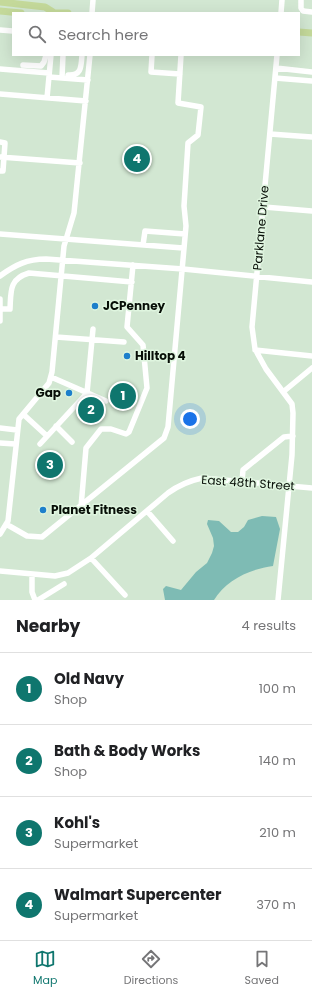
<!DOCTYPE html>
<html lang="en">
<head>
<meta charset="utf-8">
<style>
  body { margin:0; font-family:Poppins,sans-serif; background:#f2f2f2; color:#202124 }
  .you { position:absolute; left:190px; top:419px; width:14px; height:14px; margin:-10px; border:3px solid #fff; border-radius:50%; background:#1a73e8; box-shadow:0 0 0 6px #1a73e833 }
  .badge { display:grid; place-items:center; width:26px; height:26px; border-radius:50%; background:#0f766e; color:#fff; font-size:13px; font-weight:700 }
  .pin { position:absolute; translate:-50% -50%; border:2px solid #fff; box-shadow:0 1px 4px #0006 }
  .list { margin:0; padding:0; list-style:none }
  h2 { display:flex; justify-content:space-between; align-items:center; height:52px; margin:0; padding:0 16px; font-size:17px }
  h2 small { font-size:13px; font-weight:400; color:#757577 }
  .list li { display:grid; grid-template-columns:26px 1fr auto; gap:12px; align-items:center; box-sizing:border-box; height:72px; padding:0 16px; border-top:1px solid #e0e0e0 }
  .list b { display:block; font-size:15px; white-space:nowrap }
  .list p { margin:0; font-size:13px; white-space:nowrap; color:#757577 }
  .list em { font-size:13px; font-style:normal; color:#757577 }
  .icon { flex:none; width:22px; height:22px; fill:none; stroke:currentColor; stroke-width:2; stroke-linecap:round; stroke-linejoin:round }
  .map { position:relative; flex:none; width:312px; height:600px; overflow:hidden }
  .search { position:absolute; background:#fff; box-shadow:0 4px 16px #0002; left:12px; right:12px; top:12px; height:44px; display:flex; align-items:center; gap:10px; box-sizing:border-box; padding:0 14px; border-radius:0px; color:#757577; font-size:15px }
  .sheet { height:340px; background:#fff }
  nav { display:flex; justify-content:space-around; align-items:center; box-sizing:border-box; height:56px; border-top:1px solid #e0e0e0; background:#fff; font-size:11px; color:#757577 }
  nav a { display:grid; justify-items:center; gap:2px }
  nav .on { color:#0f766e }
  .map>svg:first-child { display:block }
  .water { fill:#7ebbb4 }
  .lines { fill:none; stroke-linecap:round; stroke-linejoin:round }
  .minor { stroke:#fff; stroke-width:5.5 }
  .major { stroke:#c4d99a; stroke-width:7 }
  .poi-dot { fill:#1d7fcb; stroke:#dff5df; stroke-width:1.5 }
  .labels { text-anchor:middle; stroke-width:3; stroke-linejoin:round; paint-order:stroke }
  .street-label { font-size:12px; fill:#070e07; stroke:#dff5df }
  .poi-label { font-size:12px; font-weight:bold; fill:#070e07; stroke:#dff5df; text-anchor:start }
</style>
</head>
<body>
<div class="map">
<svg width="312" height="600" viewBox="0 0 312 600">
  <rect width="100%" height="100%" fill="#d2e7d2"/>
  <path class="water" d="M 262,516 L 276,517 L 280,529 L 273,566 C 250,569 226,580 214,600 L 165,600 L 163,589 L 166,586 L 181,590 L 196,572 L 207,563 L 212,553 L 214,546 L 213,538 L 207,524 L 208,520 L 219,521 L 231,532 L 238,532 L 244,527 L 248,520 Z"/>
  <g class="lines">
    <path class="minor" d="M 301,0 L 301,8 L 303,11 L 312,12
      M 92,13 L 93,0
      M 281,13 L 282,0
      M 0,30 L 13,31
      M 152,55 L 151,72 L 180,74
      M 277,55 L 252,327 L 255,349 L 266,369 L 292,404 L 293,413 L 292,455 L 278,600
      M 23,65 L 41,66 L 44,62 L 46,55
      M 276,68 L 312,72
      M 0,69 L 49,73
      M 68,75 C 82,76 81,66 82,55
      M 49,77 L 88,80
      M 62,78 L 63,55
      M 275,78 L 312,81
      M 0,94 L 86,101
      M 47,98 L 51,55
      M 270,134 L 312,137
      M 0,142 L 5,143 L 3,171 L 0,171
      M 0,157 L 80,163
      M 264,207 L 312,211
      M 0,234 L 183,248
      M 143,245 L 145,231 L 185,234
      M 0,276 C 15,265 27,259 46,259 L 183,269 L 312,282
      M 0,299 L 0,321
      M 1,309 L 10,309 C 11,291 9,279 29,273 L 132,282
      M 56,337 L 124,342
      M 255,350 L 312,356
      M 51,377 L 106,401
      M 283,392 L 312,368
      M 23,414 L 47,436
      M 56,426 L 72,442
      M 0,428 L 17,430
      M 0,443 L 15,444
      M 40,444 L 87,393 L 93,329
      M 242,481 L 243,470 L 284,437 L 293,436
      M 81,507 L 86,448 L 101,429 L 111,429 L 126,434 L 129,432 L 147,388 L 143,345 L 127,327 L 133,265
      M 147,511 L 173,541
      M 6,524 L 27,536 L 42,537 L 164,438 L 168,427 L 186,226 L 184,206 L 188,143 L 198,135 L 201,107 L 178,103 L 181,55
      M 0,534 L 8,521 L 19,419 L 49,383 L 52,372 L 64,246 L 74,213 L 90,55
      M 91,558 L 125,595
      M 0,571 L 55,576 L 68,573 L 91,558 L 168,493 C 179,485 188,481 202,478 L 312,488
      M 32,574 L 32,592 L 35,600
      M 38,600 L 64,584"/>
    <path class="major" d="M 0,2 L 45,7 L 53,12
      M 0,11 L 21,13
      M 50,13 L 68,13
      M 299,32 L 312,33"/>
  </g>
  <g class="poi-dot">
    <circle cx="95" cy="306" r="4"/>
    <circle cx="127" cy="356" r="4"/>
    <circle cx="69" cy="393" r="4"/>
    <circle cx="43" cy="510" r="4"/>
  </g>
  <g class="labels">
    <g class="street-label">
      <text transform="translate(261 228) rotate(-85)" y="4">Parklane Drive</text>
      <text transform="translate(248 483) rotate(4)" y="4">East 48th Street</text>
    </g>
    <g class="poi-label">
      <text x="103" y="310">JCPenney</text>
      <text x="135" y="360">Hilltop 4</text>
      <text x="61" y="397" text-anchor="end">Gap</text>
      <text x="51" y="514">Planet Fitness</text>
    </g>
  </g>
</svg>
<div class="you"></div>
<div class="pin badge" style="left:123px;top:396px">1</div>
<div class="pin badge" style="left:91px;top:410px">2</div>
<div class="pin badge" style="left:50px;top:465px">3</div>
<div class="pin badge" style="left:137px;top:159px">4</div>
<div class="search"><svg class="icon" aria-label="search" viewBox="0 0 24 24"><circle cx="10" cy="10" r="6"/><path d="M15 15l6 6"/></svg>Search here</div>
</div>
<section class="sheet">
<h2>Nearby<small>4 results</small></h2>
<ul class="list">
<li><span class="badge">1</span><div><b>Old Navy</b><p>Shop</p></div><em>100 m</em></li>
<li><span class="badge">2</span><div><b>Bath &amp; Body Works</b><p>Shop</p></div><em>140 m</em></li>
<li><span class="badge">3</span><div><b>Kohl's</b><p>Supermarket</p></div><em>210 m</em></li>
<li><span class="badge">4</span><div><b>Walmart Supercenter</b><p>Supermarket</p></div><em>370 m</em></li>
</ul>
</section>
<nav>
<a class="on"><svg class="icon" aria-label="map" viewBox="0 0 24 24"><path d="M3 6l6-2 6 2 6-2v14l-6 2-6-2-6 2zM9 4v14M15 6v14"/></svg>Map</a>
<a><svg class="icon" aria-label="directions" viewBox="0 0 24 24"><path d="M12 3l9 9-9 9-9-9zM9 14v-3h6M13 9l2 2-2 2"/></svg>Directions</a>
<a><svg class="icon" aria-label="saved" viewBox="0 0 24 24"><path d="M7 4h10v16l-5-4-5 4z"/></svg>Saved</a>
</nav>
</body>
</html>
